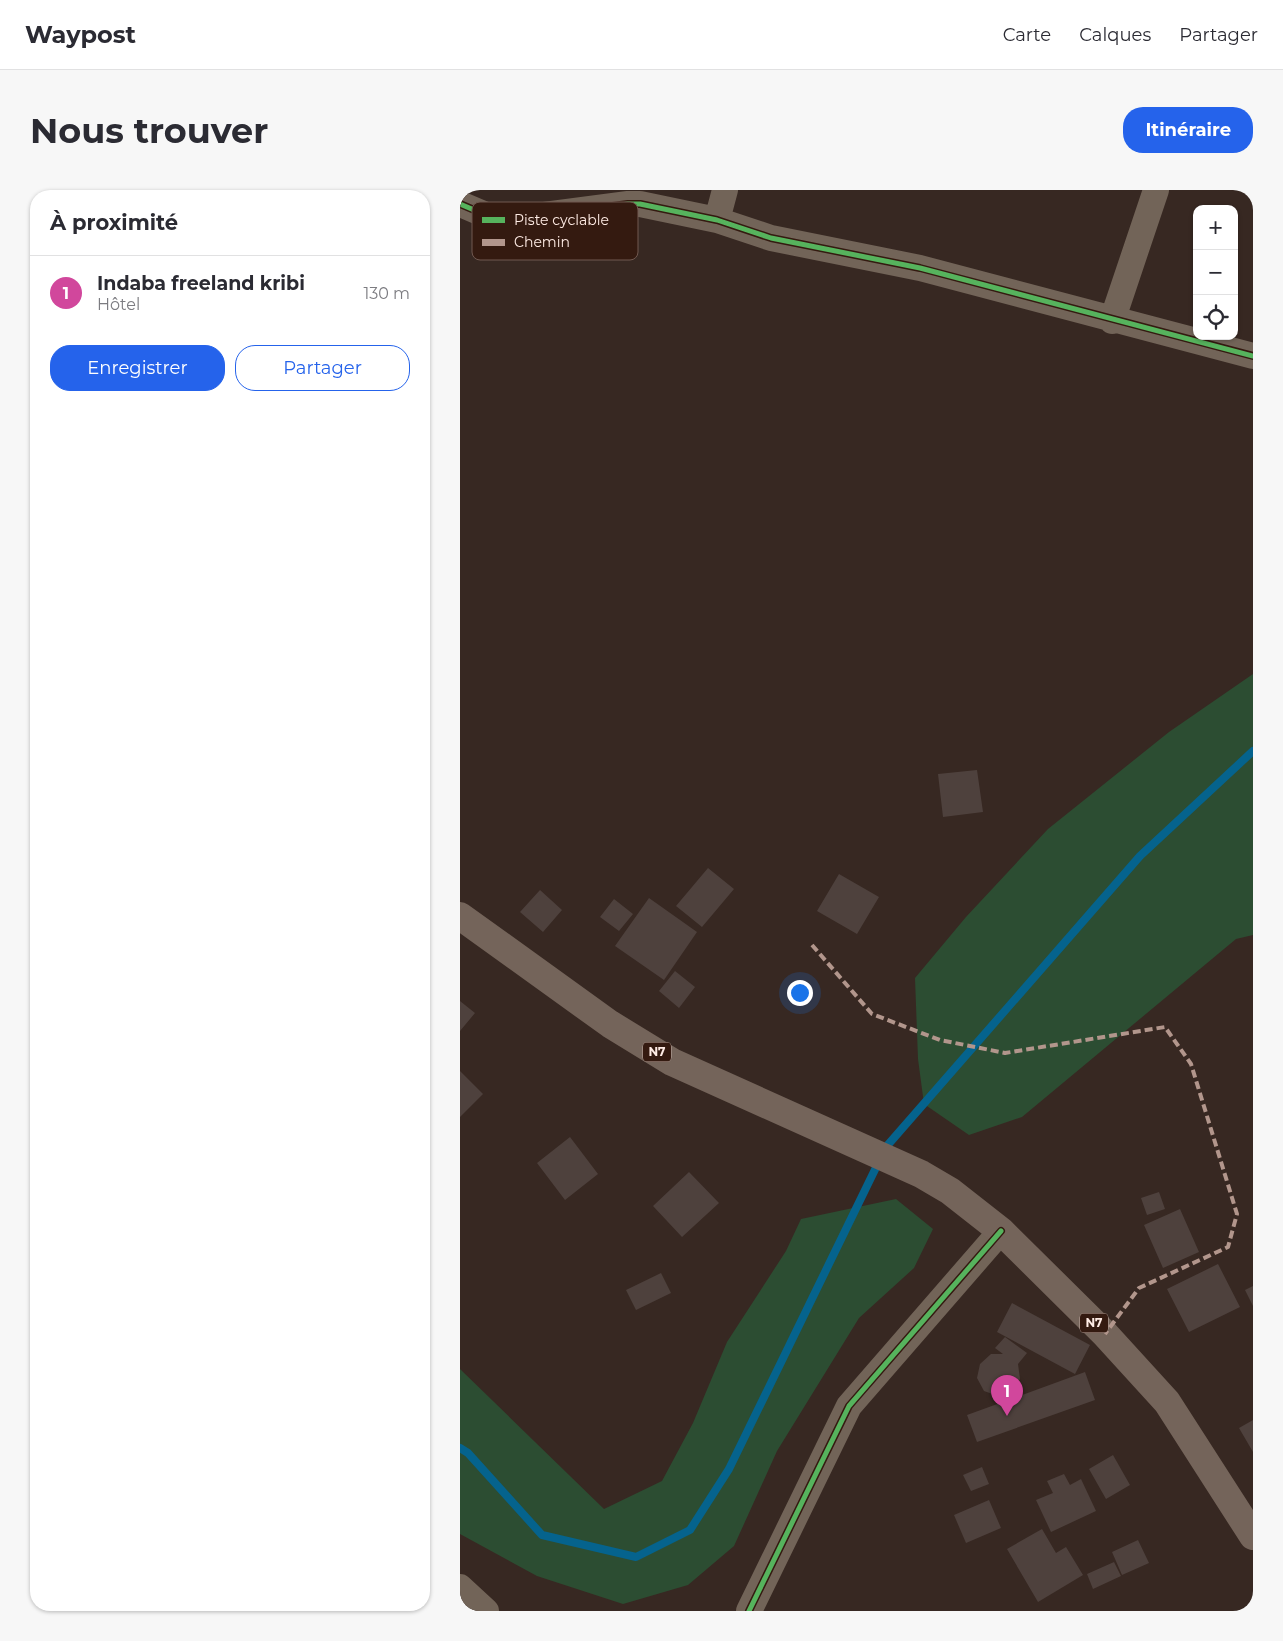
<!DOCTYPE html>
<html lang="fr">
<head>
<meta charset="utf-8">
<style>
  body { margin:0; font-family:Montserrat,sans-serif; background:#f7f7f7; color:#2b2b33 }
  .controls { position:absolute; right:15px; top:15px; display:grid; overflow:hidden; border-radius:10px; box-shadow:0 1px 4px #0004 }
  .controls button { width:45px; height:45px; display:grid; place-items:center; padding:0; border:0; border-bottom:1px solid #e1e1e2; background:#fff; color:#2b2b33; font:25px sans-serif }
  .you { position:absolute; left:339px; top:802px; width:18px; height:18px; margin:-12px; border:4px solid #fff; border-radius:50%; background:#1a73e8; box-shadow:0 0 0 8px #1a73e833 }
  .badge { display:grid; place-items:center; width:32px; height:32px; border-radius:50%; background:#2563eb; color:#fff; font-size:16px; font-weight:700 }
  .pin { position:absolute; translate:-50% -41px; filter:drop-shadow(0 1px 2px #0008) }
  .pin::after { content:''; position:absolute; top:26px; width:18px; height:15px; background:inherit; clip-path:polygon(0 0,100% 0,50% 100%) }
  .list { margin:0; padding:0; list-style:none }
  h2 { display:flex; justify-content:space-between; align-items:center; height:65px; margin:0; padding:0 20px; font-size:21px }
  h2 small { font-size:16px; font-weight:400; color:#7c7c81 }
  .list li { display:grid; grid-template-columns:32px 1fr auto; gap:15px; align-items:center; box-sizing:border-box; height:75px; padding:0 20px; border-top:1px solid #e1e1e2 }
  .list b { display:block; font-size:19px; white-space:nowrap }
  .list p { margin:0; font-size:16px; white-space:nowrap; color:#7c7c81 }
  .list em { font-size:16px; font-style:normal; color:#7c7c81 }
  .actions { display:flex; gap:10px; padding:15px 20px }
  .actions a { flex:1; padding:11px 0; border:1px solid #2563eb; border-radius:20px; text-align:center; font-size:18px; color:#2563eb }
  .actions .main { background:#2563eb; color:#fff }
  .icon { flex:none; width:28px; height:28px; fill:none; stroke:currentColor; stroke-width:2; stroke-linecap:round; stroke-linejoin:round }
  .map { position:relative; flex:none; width:793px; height:1421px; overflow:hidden; border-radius:20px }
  header { display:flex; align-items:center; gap:30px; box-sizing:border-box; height:70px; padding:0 25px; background:#fff; border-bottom:1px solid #e1e1e2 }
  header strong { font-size:24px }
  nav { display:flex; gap:28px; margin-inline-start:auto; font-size:18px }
  .intro { display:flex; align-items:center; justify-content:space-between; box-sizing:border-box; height:120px; padding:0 30px }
  h1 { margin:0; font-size:35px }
  .button { padding:12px 22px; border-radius:20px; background:#2563eb; color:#fff; font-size:18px; font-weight:700 }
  main { display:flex; gap:30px; padding:0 30px }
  aside { flex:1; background:#fff; border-radius:20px; box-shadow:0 1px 4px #0004 }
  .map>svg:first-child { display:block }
  .green { fill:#2c4d32 }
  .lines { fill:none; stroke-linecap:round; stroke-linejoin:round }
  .stream { stroke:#05638d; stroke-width:8 }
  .building { fill:#4e413d }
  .minor { stroke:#726458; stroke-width:26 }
  .trunk { stroke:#74645a; stroke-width:28 }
  .quiet { stroke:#b2968c; stroke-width:4; stroke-dasharray:8 4; stroke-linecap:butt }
  .cycleway-casing { stroke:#341a10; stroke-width:8 }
  .cycleway { stroke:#56b35d; stroke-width:5 }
  .labels { text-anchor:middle; stroke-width:4.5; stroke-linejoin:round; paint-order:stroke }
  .shield { fill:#341a10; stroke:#c2ada5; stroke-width:1 }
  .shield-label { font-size:12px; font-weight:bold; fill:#ffece5 }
  .key { fill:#341a10; stroke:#715950; stroke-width:1 }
  .key-label { font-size:14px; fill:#ffece5 }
</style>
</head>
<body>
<header>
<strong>Waypost</strong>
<nav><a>Carte</a><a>Calques</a><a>Partager</a></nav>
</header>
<div class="intro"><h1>Nous trouver</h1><a class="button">Itinéraire</a></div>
<main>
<aside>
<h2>À proximité<small></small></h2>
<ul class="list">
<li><span class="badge" style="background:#d1479c">1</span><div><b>Indaba freeland kribi</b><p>Hôtel</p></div><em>130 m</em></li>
</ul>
<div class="actions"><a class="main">Enregistrer</a><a>Partager</a></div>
</aside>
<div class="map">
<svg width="793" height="1421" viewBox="0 0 793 1421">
  <rect width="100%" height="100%" fill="#372822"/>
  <path class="green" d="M 793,484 L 793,745 L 776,749 L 562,927 L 509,945 L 464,914 L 458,869 L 455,788 L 506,727 L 588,639 L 709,542 Z
    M 436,1009 L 473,1039 L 454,1078 L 399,1128 L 317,1261 L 274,1356 L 228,1395 L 163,1414 L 77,1386 L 0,1344 L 0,1179 L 144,1319 L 202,1291 L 233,1233 L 267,1152 L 326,1061 L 341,1029 Z"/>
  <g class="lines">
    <path class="stream" d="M 0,1258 L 8,1263 L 82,1345 L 176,1367 L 230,1340 L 269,1279 L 426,957 L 680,666 L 793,561"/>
  </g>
  <path class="building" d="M 517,580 L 523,622 L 483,627 L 478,584 Z
    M 248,678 L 274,699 L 242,737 L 216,716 Z
    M 379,684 L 419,707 L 397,744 L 357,721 Z
    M 80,700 L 102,720 L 83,742 L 60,722 Z
    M 189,708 L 237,742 L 204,790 L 155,756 Z
    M 154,709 L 173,724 L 159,741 L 140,727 Z
    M 215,781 L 235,797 L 219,818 L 199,801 Z
    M 0,811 L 15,823 L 0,841 Z
    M 0,881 L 23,904 L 0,927 Z
    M 110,947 L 138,984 L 105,1010 L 77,973 Z
    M 229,982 L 259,1013 L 222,1047 L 193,1016 Z
    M 699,1002 L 705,1019 L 687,1025 L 681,1008 Z
    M 720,1019 L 739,1062 L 703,1078 L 684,1035 Z
    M 758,1074 L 780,1117 L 729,1142 L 707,1099 Z
    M 201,1083 L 211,1103 L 176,1120 L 166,1100 Z
    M 793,1096 L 793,1116 L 785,1100 Z
    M 552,1113 L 630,1155 L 615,1184 L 537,1142 Z
    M 545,1147 L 567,1163 L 558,1174 L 560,1189 L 552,1201 L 538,1206 L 524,1201 L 517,1188 L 520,1174 L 531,1164 L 543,1164 L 535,1158 Z
    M 625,1182 L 635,1210 L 517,1252 L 507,1225 Z
    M 793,1230 L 793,1262 L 779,1238 Z
    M 653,1265 L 670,1295 L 646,1309 L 629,1279 Z
    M 522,1277 L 529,1294 L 511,1301 L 503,1285 Z
    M 604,1284 L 610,1295 L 621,1289 L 636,1321 L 591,1342 L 576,1310 L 593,1303 L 587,1291 Z
    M 529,1310 L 541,1338 L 506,1353 L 494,1325 Z
    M 582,1339 L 596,1363 L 606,1357 L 623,1385 L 578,1412 L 547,1359 Z
    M 678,1350 L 689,1373 L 662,1385 L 652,1362 Z
    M 654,1372 L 661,1386 L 633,1399 L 627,1384 Z"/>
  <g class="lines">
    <path class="minor" d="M 0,14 L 33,28 L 44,30 L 168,14 L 180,14 L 257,30 L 311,48 L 460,78 L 793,166
      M 257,30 L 265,0
      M 652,131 L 696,0
      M 0,1397 L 26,1421
      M 289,1421 L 389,1216 L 541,1041"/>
    <path class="trunk" d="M 0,726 L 150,834 L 212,872 L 461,984 L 490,1001 L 541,1041 L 645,1144 L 707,1212 L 793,1346"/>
    <path class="quiet" d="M 352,755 L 412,824 L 480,850 L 545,863 L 705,837 L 731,874 L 777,1024 L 768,1057 L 679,1098 L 645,1144"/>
    <defs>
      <path id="cycleway" d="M 0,14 L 33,28 L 44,30 L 168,14 L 180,14 L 257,30 L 311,48 L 460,78 L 793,166
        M 289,1421 L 389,1216 L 541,1041"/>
    </defs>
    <use href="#cycleway" class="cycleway-casing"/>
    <use href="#cycleway" class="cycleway"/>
  </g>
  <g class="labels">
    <g class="shield">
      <rect x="183" y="852.5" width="28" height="19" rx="4"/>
      <rect x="620" y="1123.5" width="28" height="19" rx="4"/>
    </g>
    <g class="shield-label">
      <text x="197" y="866">N7</text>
      <text x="634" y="1137">N7</text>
    </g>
  </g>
  <rect x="12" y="12" width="166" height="58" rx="8" class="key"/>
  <rect x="22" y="27" width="23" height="6" fill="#56b35d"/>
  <rect x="22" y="49" width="23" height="7" fill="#b2968c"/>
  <g class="key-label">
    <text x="54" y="35">Piste cyclable</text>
    <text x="54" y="57">Chemin</text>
  </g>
</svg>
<div class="controls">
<button>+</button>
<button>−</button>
<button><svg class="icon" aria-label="locate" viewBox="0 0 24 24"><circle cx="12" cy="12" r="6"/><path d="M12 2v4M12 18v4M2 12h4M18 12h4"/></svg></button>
</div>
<div class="you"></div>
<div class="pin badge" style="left:547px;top:1226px;background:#d1479c">1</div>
</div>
</main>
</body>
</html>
